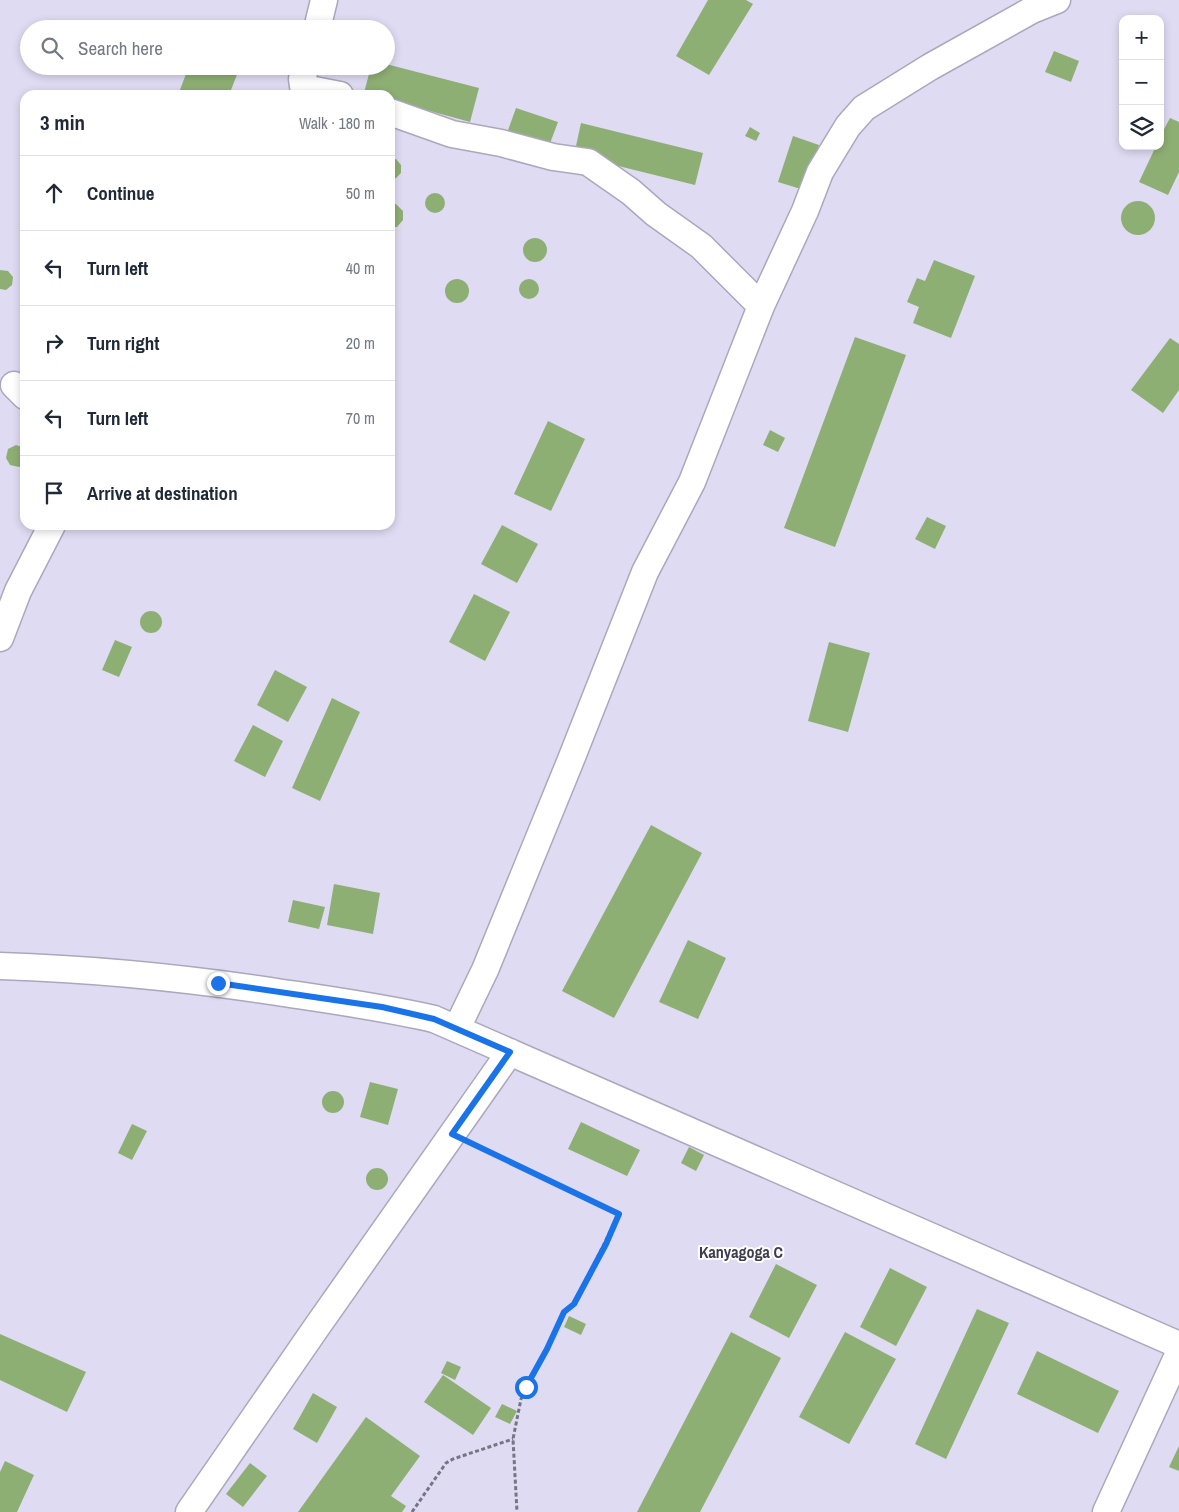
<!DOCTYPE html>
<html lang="en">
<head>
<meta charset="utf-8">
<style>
  body { margin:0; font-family:"Archivo Narrow",sans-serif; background:#f2f2f3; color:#1f2937 }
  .controls { position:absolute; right:15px; top:15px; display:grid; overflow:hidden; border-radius:10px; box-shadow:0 2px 8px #0003 }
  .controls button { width:45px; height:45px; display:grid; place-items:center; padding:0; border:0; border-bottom:1px solid #e0e1e3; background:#fff; color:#1f2937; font:25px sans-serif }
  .stop { position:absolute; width:15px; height:15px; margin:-11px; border:4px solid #1a73e8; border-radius:50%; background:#fff }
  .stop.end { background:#1a73e8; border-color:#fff; box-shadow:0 1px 5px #0008 }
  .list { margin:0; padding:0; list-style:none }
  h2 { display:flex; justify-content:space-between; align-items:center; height:65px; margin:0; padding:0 20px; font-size:21px }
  h2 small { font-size:16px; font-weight:400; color:#747a83 }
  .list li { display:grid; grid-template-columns:32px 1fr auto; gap:15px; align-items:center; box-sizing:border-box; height:75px; padding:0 20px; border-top:1px solid #e0e1e3 }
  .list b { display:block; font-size:19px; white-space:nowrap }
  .list em { font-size:16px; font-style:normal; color:#747a83 }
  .icon { flex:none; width:28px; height:28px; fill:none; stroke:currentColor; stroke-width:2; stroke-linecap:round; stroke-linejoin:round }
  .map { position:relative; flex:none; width:1179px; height:1512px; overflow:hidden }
  .search { position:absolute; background:#fff; box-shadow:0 2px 8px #0003; left:20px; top:20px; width:375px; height:55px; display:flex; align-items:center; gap:12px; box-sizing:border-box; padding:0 18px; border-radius:28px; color:#747a83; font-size:19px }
  .panel { position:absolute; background:#fff; box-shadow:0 2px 8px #0003; left:20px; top:90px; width:375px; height:440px; border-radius:15px }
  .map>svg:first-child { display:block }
  .building { fill:#8eaf74 }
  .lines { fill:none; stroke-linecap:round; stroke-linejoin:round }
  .minor-casing { stroke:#aba7bd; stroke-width:29 }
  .path { stroke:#777484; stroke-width:3; stroke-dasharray:4 2.5; stroke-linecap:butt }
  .minor { stroke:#fff; stroke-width:26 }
  .route { stroke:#1a73e8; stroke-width:6 }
  .labels { text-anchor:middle; stroke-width:4; stroke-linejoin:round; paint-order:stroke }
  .quarter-label { font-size:16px; font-weight:bold; fill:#403c4f; stroke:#fff }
</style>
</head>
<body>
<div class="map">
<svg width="1179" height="1512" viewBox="0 0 1179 1512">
  <rect width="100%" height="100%" fill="#dfdbf3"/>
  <path class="building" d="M 708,0 L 746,0 L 753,4 L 709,75 L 676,56 Z
    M 1054,51 L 1079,61 L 1071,82 L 1045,72 Z
    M 386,64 L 479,88 L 470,122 L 390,100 L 390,95 L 364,93 L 371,66 L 386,66 Z
    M 189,66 L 237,66 L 240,67 L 229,95 L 178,95 Z
    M 516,108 L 558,122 L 549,146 L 507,133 Z
    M 1170,118 L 1179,122 L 1179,172 L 1168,195 L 1139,182 L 1156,146 L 1160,146 L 1160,137 Z
    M 581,123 L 703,153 L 695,185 L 574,155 Z
    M 750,127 L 760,133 L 756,141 L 745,136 Z
    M 793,136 L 819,145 L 804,190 L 778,182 Z
    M 396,159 L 401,165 L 401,173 L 396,178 L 390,179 L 390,160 Z
    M425 203a10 10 0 1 1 20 0a10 10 0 1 1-20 0Z
    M1121 218a17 17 0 1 1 34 0a17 17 0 1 1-34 0Z
    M 390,204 L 396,204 L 403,211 L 403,220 L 397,227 L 390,227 Z
    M523 250a12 12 0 1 1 24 0a12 12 0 1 1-24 0Z
    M 934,260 L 975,276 L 951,338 L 913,323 L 919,307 L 907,302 L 917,278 L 925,281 Z
    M 0,270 L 8,271 L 13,277 L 12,285 L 6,290 L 0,289 Z
    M519 289a10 10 0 1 1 20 0a10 10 0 1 1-20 0Z
    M445 291a12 12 0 1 1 24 0a12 12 0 1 1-24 0Z
    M 855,337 L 906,355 L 835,547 L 784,528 Z
    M 1170,338 L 1179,344 L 1179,390 L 1163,413 L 1131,390 Z
    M 548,421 L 585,439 L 551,511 L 514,494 Z
    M 770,430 L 785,438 L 778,452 L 763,445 Z
    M 16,445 L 25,448 L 25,464 L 19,467 L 10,465 L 6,458 L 8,449 Z
    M 927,517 L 946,526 L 935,549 L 915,539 Z
    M 502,525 L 538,544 L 517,583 L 481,564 Z
    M 474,594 L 510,612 L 485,661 L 449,642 Z
    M140 622a11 11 0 1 1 22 0a11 11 0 1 1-22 0Z
    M 115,640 L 132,647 L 119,677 L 102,670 Z
    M 829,642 L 870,653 L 848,732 L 808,721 Z
    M 275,670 L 307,687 L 288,722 L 257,705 Z
    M 332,698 L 360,712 L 320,801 L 292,788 Z
    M 253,725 L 283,741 L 265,777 L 234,761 Z
    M 651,825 L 702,853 L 614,1018 L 562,991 Z
    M 334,884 L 380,893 L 373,934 L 327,925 Z
    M 293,900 L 325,907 L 319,929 L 288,922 Z
    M 688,940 L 726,958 L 698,1019 L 659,1002 Z
    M 370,1082 L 398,1089 L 388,1125 L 360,1117 Z
    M322 1102a11 11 0 1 1 22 0a11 11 0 1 1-22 0Z
    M 581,1122 L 640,1150 L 627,1176 L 568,1149 Z
    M 132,1124 L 147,1131 L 132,1160 L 118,1153 Z
    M 689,1147 L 704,1155 L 696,1171 L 681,1163 Z
    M366 1179a11 11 0 1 1 22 0a11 11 0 1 1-22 0Z
    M 776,1264 L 817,1285 L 789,1338 L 749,1317 Z
    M 890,1268 L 927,1287 L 896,1346 L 860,1327 Z
    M 977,1309 L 1009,1323 L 946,1459 L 915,1444 Z
    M 569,1316 L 586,1324 L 581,1335 L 564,1327 Z
    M 731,1332 L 781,1358 L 700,1512 L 637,1512 Z
    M 845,1332 L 896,1359 L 849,1444 L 799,1417 Z
    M 0,1334 L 86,1372 L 67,1412 L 0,1380 Z
    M 1037,1351 L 1119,1391 L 1098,1433 L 1017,1394 Z
    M 447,1361 L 461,1367 L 455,1380 L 441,1373 Z
    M 443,1375 L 491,1408 L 473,1435 L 424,1402 Z
    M 313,1393 L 337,1407 L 317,1443 L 293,1429 Z
    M 502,1404 L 517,1411 L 510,1424 L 495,1417 Z
    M 366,1417 L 420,1456 L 391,1496 L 406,1506 L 402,1512 L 298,1512 Z
    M 1179,1446 L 1179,1471 L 1169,1467 Z
    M 5,1461 L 34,1475 L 17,1512 L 0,1512 L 0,1472 Z
    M 250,1463 L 267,1476 L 243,1507 L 226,1494 Z"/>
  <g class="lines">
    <defs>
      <path id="minor" d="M 317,29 L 324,0
        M 306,66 L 302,79 L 303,86 L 309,89 L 340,95
        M 390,112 L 452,134 L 501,143 L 553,157 L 588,162 L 631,192 L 656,214 L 701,246 L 761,306 L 692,482 L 645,572 L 570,762 L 485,970 L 457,1028
        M 761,306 L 805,211 L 820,172 L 848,126 L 864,108 L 930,67 L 1032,10 L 1057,0
        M 14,385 L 25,396
        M 0,638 L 18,591 L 52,525
        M 0,966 C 93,969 185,978 277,992 C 330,1000 382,1007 434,1019 L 1179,1345
        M 189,1512 L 316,1328 L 510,1052
        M 1106,1512 L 1179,1353"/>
    </defs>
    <use href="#minor" class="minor-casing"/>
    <path class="path" d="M 478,1146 L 619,1214 L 574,1304 L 564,1312 L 547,1349 L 521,1399 L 513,1439 L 517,1512
      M 412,1512 L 446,1463 L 453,1459 L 513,1439"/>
    <use href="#minor" class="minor"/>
  </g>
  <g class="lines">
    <path class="route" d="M 218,983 L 382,1007 L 434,1019 L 510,1052 L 452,1134 L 619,1214 L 606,1244 L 574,1304 L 564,1312 L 547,1349 L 526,1387"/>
  </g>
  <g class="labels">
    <g class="quarter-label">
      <text x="741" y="1258">Kanyagoga C</text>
    </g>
  </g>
</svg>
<div class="controls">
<button>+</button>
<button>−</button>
<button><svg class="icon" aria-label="layers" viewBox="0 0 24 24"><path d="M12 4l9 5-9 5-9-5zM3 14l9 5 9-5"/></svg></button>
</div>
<div class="stop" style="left:526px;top:1387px"></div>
<div class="stop end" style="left:218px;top:983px"></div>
<div class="search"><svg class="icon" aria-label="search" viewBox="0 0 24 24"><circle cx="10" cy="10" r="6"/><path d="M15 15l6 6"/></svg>Search here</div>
<section class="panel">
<h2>3 min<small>Walk · 180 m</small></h2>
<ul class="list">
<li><svg class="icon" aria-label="ahead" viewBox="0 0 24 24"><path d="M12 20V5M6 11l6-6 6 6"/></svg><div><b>Continue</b></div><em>50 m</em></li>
<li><svg class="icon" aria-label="left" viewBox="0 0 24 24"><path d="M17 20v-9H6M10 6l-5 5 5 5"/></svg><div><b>Turn left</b></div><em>40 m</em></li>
<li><svg class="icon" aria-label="right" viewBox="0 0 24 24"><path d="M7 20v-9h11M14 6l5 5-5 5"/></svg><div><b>Turn right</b></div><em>20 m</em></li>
<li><svg class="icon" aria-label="left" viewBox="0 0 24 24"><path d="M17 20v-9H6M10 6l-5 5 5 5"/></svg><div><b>Turn left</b></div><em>70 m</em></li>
<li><svg class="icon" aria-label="arrive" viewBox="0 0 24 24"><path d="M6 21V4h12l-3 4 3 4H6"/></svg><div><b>Arrive at destination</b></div></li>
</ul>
</section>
</div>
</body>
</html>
